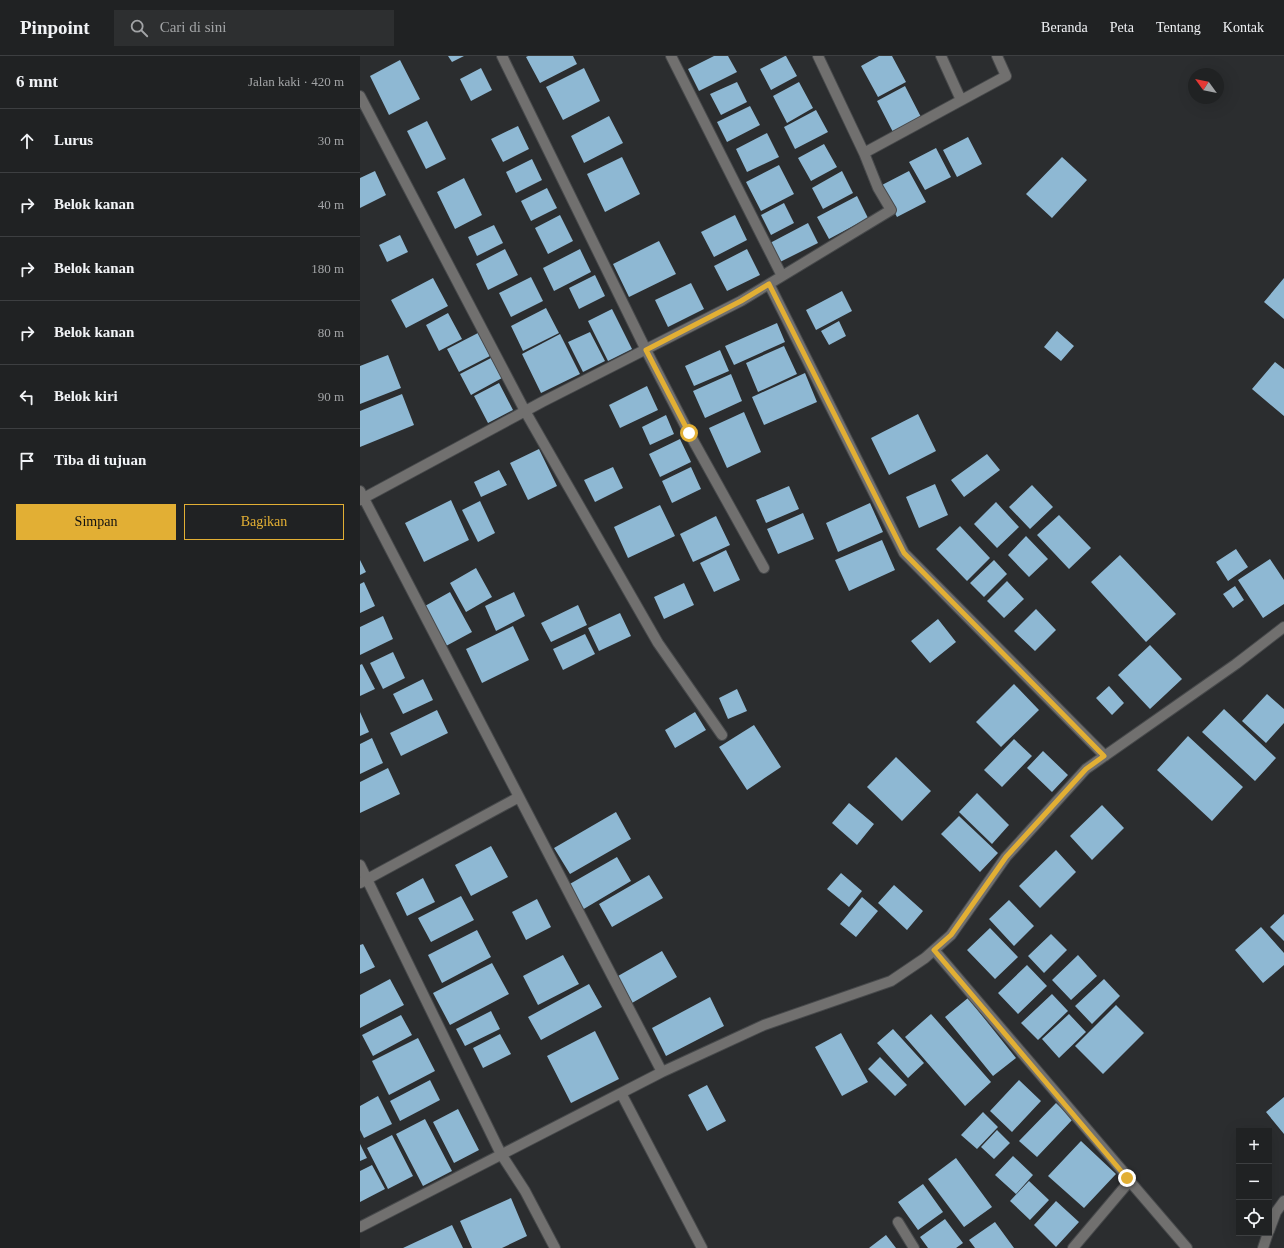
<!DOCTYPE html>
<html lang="id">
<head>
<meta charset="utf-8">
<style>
  body { margin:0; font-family:"Times New Roman",serif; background:#2d2f30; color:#f1f3f6 }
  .controls { position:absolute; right:12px; bottom:12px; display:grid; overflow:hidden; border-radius:0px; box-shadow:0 4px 16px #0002 }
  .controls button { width:36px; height:36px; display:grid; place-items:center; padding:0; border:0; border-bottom:1px solid #3d3f41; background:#202223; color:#f1f3f6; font:20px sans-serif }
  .compass { position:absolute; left:828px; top:12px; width:36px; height:36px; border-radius:50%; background:#202223; box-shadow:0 4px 16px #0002; rotate:303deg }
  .stop { position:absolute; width:12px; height:12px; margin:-9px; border:3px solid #e2af34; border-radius:50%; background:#fff }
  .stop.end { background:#e2af34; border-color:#fff; box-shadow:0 1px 4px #0008 }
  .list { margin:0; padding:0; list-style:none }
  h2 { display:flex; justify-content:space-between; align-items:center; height:52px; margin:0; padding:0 16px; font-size:17px }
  h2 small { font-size:13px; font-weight:400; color:#a2a4a6 }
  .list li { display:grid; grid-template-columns:26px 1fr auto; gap:12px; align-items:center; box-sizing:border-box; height:64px; padding:0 16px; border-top:1px solid #3d3f41 }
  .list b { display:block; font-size:15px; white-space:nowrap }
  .list em { font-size:13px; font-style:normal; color:#a2a4a6 }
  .actions { display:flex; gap:8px; padding:12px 16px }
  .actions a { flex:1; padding:9px 0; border:1px solid #e2af34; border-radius:0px; text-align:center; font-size:14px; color:#e2af34 }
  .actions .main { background:#e2af34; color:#111 }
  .icon { flex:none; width:22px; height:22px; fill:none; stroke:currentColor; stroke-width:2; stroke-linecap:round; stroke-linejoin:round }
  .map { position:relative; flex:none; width:924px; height:1192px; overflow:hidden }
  header { display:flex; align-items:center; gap:24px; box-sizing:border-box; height:56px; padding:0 20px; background:#202223; border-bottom:1px solid #3d3f41 }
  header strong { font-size:19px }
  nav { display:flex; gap:22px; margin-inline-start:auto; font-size:14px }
  .search { width:280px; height:36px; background:#2d2f30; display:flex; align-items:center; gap:10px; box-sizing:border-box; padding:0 14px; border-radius:0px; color:#a2a4a6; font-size:15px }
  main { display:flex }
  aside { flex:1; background:#202223 }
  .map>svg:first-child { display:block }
  .building { fill:#8eb8d3 }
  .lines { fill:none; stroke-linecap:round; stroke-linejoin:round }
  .minor-casing { stroke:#47494b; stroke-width:12 }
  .minor { stroke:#71706f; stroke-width:10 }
  .route { stroke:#e2af34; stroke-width:5 }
</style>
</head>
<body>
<header>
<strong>Pinpoint</strong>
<div class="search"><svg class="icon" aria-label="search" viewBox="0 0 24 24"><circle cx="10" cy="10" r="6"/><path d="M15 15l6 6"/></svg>Cari di sini</div>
<nav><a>Beranda</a><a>Peta</a><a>Tentang</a><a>Kontak</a></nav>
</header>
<main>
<aside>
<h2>6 mnt<small>Jalan kaki · 420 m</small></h2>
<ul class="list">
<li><svg class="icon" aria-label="ahead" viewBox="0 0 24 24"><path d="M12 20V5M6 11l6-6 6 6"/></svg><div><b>Lurus</b></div><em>30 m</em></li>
<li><svg class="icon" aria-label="right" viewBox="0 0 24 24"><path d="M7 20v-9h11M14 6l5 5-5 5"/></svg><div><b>Belok kanan</b></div><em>40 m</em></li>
<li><svg class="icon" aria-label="right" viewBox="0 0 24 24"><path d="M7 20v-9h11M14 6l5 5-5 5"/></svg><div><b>Belok kanan</b></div><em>180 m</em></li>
<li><svg class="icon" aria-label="right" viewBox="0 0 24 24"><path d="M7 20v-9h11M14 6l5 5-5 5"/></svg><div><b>Belok kanan</b></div><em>80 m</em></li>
<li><svg class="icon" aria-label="left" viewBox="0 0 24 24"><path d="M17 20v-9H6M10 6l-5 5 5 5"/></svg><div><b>Belok kiri</b></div><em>90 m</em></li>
<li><svg class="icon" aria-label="arrive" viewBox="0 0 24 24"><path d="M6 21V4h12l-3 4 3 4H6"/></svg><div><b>Tiba di tujuan</b></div></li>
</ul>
<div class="actions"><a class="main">Simpan</a><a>Bagikan</a></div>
</aside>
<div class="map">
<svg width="924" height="1192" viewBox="0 0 924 1192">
  <rect width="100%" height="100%" fill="#2b2d2f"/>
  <path class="building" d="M 88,0 L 104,0 L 92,6 Z
    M 168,0 L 213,0 L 217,8 L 180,27 L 166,1 Z
    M 354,0 L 368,0 L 377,16 L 339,35 L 328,13 Z
    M 425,0 L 426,0 L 437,20 L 411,34 L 400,13 Z
    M 519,0 L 532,0 L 546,26 L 518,41 L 501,10 Z
    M 40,4 L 60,43 L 29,59 L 10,20 Z
    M 121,12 L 132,34 L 111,45 L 100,23 Z
    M 224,12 L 240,45 L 203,64 L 186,31 Z
    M 377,26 L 387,46 L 361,59 L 350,38 Z
    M 439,26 L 453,52 L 427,67 L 413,40 Z
    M 545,30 L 562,63 L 534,78 L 517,45 Z
    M 390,50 L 400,69 L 367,86 L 357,66 Z
    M 456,54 L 468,76 L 435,93 L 424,71 Z
    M 249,60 L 263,87 L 224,107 L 211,80 Z
    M 67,65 L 86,103 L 66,113 L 47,75 Z
    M 158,70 L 169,93 L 143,106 L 131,83 Z
    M 407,77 L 419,101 L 387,116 L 376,93 Z
    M 608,81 L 622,108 L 597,121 L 583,94 Z
    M 464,88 L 477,111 L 451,125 L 438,102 Z
    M 576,92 L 591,121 L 565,134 L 549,106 Z
    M 262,101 L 280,138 L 245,156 L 227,118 Z
    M 702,101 L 727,124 L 692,162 L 666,138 Z
    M 172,103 L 182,124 L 156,137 L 146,116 Z
    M 419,109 L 434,138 L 401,155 L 386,126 Z
    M 15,115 L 26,139 L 0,152 L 0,122 Z
    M 482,115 L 493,137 L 463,153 L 452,132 Z
    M 549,115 L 566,146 L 537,161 L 520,130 Z
    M 104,122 L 122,159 L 95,173 L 77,136 Z
    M 187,132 L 197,152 L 171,165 L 161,145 Z
    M 497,140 L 508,162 L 469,183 L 457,161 Z
    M 424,147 L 434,167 L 411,179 L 401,159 Z
    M 200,159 L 213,185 L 188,198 L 175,172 Z
    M 375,159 L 387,184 L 354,201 L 341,176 Z
    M 448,167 L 458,187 L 420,206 L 410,187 Z
    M 134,169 L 143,187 L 117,200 L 108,181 Z
    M 40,179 L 48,196 L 27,206 L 19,189 Z
    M 299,185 L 316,218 L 269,241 L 253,208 Z
    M 145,193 L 158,219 L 128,234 L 116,208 Z
    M 220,193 L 231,216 L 194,235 L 183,212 Z
    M 387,193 L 400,219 L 367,235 L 354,210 Z
    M 235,219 L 245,240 L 219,253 L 209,232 Z
    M 171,221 L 183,245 L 151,261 L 139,237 Z
    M 73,222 L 88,250 L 46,272 L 31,244 Z
    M 924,222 L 924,263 L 904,246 Z
    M 331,227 L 344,253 L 308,271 L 295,244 Z
    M 482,235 L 492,255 L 456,274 L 446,254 Z
    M 186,252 L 199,277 L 163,295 L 151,270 Z
    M 252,253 L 272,293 L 248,305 L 228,265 Z
    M 88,257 L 102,283 L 79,295 L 66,269 Z
    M 479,265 L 486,280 L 469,289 L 461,275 Z
    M 417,267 L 425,286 L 374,309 L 365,290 Z
    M 697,275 L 714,290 L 701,305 L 684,291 Z
    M 230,276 L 245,305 L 223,316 L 208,286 Z
    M 118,277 L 130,300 L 99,316 L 87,293 Z
    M 200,278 L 220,318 L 181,337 L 162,298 Z
    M 424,290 L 437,318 L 398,336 L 386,307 Z
    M 360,294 L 369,315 L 334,330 L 325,310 Z
    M 28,299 L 41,332 L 0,348 L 0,310 Z
    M 131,302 L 142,322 L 111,339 L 100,318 Z
    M 915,306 L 924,313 L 924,360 L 892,333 Z
    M 445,317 L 457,346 L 404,369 L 392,341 Z
    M 371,318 L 382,345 L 345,362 L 333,335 Z
    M 139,327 L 153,354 L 128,367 L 114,340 Z
    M 287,330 L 298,354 L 260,372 L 249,349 Z
    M 42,338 L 54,369 L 0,391 L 0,355 Z
    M 384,356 L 401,396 L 367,412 L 349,372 Z
    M 558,358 L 576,395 L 529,419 L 511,382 Z
    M 306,359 L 314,378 L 290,389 L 282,371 Z
    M 320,383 L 331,406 L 300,421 L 289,398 Z
    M 179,393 L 197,430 L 168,444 L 150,407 Z
    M 627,398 L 640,414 L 604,441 L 591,424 Z
    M 253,411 L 263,432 L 235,446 L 224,424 Z
    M 331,411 L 341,433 L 312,447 L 302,425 Z
    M 139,414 L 147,429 L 121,441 L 114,426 Z
    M 575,428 L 588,459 L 559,472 L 546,441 Z
    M 672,429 L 693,451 L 670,473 L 649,451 Z
    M 429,430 L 439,453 L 406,467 L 396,444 Z
    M 91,444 L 109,484 L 64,506 L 45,467 Z
    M 120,445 L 135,477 L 118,486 L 102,454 Z
    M 636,446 L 659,471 L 637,492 L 614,468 Z
    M 510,447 L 523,476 L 478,496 L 466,467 Z
    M 300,449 L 315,480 L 268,502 L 254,471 Z
    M 443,457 L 454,483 L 418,498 L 407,473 Z
    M 699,459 L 731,492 L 709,513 L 677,479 Z
    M 356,460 L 370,489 L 333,506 L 320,478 Z
    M 600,470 L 630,502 L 607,525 L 576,493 Z
    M 666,480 L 688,503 L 669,521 L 648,499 Z
    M 522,484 L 535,514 L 489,535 L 475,504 Z
    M 876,493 L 888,511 L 868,525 L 856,506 Z
    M 366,494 L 380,524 L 354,536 L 340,507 Z
    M 760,499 L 816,558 L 786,586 L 731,526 Z
    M 910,503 L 924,524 L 924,548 L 903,562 L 878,524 Z
    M 0,504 L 6,516 L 0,519 Z
    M 634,504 L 647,518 L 624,541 L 610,527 Z
    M 116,512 L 132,541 L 106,556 L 90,527 Z
    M 647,525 L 664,543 L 644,562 L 627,545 Z
    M 4,526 L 15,550 L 0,557 L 0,528 Z
    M 324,527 L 334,549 L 304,563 L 294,541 Z
    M 875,530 L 884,544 L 873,552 L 863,538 Z
    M 90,536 L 112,576 L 86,590 L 65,550 Z
    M 154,536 L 165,560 L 136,575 L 125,550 Z
    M 218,549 L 227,569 L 191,586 L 181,567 Z
    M 676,553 L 696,574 L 675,595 L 654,575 Z
    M 260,557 L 271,580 L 239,595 L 228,572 Z
    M 23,560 L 33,583 L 0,599 L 0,571 Z
    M 578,563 L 596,586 L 570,607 L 551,585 Z
    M 153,570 L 169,604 L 122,627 L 106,593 Z
    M 225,578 L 235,598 L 203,614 L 193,593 Z
    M 790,589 L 822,623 L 790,653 L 758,619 Z
    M 33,596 L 45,622 L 23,633 L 10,607 Z
    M 2,608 L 15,633 L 0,640 L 0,609 Z
    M 63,623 L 73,644 L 43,658 L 33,638 Z
    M 654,628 L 679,654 L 641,691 L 616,666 Z
    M 749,630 L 764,647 L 752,659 L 736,642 Z
    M 377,633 L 387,655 L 368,663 L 359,642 Z
    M 907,638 L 924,653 L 924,667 L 906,687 L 882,665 Z
    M 864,653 L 916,702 L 895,725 L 842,676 Z
    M 77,654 L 88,677 L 41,700 L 30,677 Z
    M 0,656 L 9,676 L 0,680 Z
    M 335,656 L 346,674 L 315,692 L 305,674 Z
    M 394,669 L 421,711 L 387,734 L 359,691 Z
    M 828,680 L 883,731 L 852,765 L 797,714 Z
    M 12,682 L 23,707 L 0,718 L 0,688 Z
    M 654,683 L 672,700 L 642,731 L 624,714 Z
    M 683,695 L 708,719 L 692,736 L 667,712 Z
    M 536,701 L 571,735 L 542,765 L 507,731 Z
    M 28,712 L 40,738 L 0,757 L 0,726 Z
    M 617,737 L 649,769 L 632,788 L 599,756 Z
    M 489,747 L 514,768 L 497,789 L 472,767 Z
    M 742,749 L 764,772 L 732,804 L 710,780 Z
    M 256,756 L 271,783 L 210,818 L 194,792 Z
    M 599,760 L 638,797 L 620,816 L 581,778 Z
    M 131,790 L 148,821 L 111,840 L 95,809 Z
    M 696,794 L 716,816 L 680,852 L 659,830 Z
    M 257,801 L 271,825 L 222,854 L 208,829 Z
    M 481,817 L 502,835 L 489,851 L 467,833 Z
    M 289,819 L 303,842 L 252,871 L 239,848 Z
    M 63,822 L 75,846 L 47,860 L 36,837 Z
    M 534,829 L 563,855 L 547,874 L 518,847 Z
    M 101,840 L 114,864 L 71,886 L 58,862 Z
    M 502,841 L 518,855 L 496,881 L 480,868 Z
    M 177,843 L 191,871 L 166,884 L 152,856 Z
    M 649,844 L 674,870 L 654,890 L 629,863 Z
    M 924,858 L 924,885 L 910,871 Z
    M 901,871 L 924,897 L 924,909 L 903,927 L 875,894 Z
    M 630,872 L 658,901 L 635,923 L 607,894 Z
    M 117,874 L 131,901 L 82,927 L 68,899 Z
    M 691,878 L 707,894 L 684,917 L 668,900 Z
    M 3,888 L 15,911 L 0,918 L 0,889 Z
    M 302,895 L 317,921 L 272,947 L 258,920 Z
    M 203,899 L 219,928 L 178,949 L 163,920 Z
    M 718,899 L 737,920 L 711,944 L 692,924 Z
    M 132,907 L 149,938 L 90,969 L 73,937 Z
    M 667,909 L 687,930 L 658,958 L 638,937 Z
    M 30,923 L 44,949 L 0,972 L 0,939 Z
    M 744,923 L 760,940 L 732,968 L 715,950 Z
    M 229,928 L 242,951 L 181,984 L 168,961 Z
    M 692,938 L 708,955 L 678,984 L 661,967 Z
    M 350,941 L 364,970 L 306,1000 L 292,972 Z
    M 608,942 L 656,1002 L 633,1020 L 585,961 Z
    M 756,949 L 784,977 L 743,1018 L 715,990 Z
    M 131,955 L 140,973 L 105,990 L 96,973 Z
    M 571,958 L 631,1026 L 605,1050 L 545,981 Z
    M 709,958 L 726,976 L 699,1002 L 682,983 Z
    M 41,959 L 52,979 L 13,1000 L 2,979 Z
    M 533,973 L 564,1007 L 548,1022 L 517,987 Z
    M 235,975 L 259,1023 L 211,1047 L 187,1000 Z
    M 481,977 L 508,1026 L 482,1040 L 455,991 Z
    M 140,978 L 151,998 L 123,1012 L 113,992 Z
    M 58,982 L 75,1015 L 29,1039 L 12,1005 Z
    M 520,1001 L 547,1029 L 535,1040 L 508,1013 Z
    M 70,1024 L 80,1044 L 40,1065 L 30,1045 Z
    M 659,1024 L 681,1045 L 652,1076 L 630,1055 Z
    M 347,1029 L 366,1065 L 347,1075 L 328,1039 Z
    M 18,1040 L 32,1068 L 4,1082 L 0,1074 L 0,1050 Z
    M 924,1041 L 924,1078 L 906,1056 Z
    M 696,1047 L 713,1063 L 677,1101 L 659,1085 Z
    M 98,1053 L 119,1094 L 94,1107 L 73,1066 Z
    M 623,1056 L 638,1071 L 617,1093 L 601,1079 Z
    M 65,1063 L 92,1115 L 63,1130 L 36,1078 Z
    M 637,1074 L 650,1087 L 634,1103 L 621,1091 Z
    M 32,1079 L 53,1120 L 28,1133 L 7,1092 Z
    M 721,1085 L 756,1118 L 724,1152 L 688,1120 Z
    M 0,1088 L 7,1102 L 0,1105 Z
    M 653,1100 L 673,1119 L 656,1138 L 635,1119 Z
    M 596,1102 L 632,1151 L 604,1171 L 568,1123 Z
    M 12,1109 L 25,1133 L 0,1146 L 0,1115 Z
    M 669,1125 L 689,1144 L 670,1164 L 650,1145 Z
    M 563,1128 L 583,1156 L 558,1174 L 538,1146 Z
    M 151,1142 L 167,1180 L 142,1192 L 112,1192 L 100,1165 Z
    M 696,1145 L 719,1166 L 696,1191 L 674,1169 Z
    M 585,1163 L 603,1187 L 596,1192 L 568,1192 L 560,1181 Z
    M 635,1166 L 654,1192 L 615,1192 L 609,1184 Z
    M 92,1169 L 103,1192 L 43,1192 Z
    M 526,1179 L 536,1192 L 509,1192 Z"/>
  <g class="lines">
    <defs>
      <path id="minor" d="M 142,0 L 286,294 L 329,377 L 404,512
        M 311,0 L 422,220
        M 581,0 L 601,44
        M 0,40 L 165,355 L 298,587 L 362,679
        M 504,97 L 646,20 L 637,0
        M 409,228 L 544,497 L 745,700
        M 0,435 L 302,1016
        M 0,444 L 182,346 L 381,245 L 531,154 L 518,132 L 504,97 L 458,0
        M 0,809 L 141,1098 L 165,1135 L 195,1192
        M 0,827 L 159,741
        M 574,894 L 767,1120 L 768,1127 L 713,1192
        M 261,1037 L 342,1192
        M 767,1122 L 827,1192
        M 538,1166 L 554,1192
        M 0,1171 L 302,1016 L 404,969 L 531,925 L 565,902 L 591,879 L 646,801 L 726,713 L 876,608 L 924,571
        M 909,1175 L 916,1156 L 924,1145
        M 903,1192 L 908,1177"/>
    </defs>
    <use href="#minor" class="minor-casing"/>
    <use href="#minor" class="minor"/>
  </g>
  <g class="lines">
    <path class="route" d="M 329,377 L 286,294 L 381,245 L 409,228 L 544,497 L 744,700 L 726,713 L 646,801 L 591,879 L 574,894 L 767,1122"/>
  </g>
</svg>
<div class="controls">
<button>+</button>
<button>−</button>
<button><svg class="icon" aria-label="locate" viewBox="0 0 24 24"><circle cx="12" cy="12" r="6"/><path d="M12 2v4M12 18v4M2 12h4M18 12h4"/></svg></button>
</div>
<svg class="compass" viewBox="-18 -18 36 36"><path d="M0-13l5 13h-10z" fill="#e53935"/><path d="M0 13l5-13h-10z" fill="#a2a4a6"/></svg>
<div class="stop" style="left:329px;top:377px"></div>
<div class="stop end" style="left:767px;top:1122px"></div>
</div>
</main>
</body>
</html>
